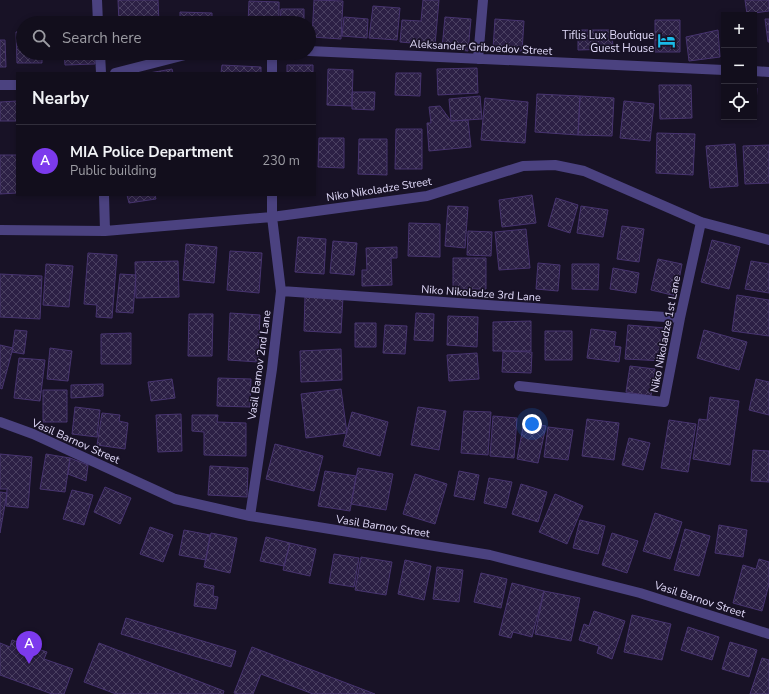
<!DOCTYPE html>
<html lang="en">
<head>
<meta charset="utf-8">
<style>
  body { margin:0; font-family:"Nunito Sans",sans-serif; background:#1b1725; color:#f1f3f6 }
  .controls { position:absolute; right:12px; top:12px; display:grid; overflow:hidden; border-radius:0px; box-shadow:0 2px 6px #0003 }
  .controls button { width:36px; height:36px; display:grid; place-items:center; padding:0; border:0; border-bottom:1px solid #312e3b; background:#120e1c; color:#f1f3f6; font:20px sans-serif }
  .you { position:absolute; left:532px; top:424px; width:14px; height:14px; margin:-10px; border:3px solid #fff; border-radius:50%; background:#1a73e8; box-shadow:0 0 0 6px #1a73e833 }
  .badge { display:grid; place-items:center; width:26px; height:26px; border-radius:50%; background:#7c3aed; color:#fff; font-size:13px; font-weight:700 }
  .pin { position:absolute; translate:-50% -33px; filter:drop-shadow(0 1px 2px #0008) }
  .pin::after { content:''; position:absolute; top:21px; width:14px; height:12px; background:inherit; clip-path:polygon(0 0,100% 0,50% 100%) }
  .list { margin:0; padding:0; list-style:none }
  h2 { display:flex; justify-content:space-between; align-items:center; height:52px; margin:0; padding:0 16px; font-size:17px }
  h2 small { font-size:13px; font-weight:400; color:#9c9ca3 }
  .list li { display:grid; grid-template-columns:26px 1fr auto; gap:12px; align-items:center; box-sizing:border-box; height:72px; padding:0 16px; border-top:1px solid #312e3b }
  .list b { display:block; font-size:15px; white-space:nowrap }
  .list p { margin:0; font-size:13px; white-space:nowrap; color:#9c9ca3 }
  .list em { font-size:13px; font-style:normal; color:#9c9ca3 }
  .icon { flex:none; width:22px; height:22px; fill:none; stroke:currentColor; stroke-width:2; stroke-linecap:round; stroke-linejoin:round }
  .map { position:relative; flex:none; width:769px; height:694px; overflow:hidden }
  .search { position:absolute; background:#120e1c; box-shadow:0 2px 6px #0003; left:16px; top:16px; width:300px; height:44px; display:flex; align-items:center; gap:10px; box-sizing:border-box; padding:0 14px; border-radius:22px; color:#9c9ca3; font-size:15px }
  .panel { position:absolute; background:#120e1c; box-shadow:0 2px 6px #0003; left:16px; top:72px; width:300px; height:124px; border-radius:0px }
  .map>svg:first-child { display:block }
  .building { fill:url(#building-cross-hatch); stroke:#47346f }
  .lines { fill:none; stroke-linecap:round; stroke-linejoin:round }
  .minor { stroke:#4b4280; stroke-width:10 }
  .labels { text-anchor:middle; stroke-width:3.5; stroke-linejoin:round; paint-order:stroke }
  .poi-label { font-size:11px; fill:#e2dbfb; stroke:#181226; text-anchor:end }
  .street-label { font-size:11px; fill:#e2dbfb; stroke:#181226 }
</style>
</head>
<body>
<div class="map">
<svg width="769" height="694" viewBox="0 0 769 694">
  <defs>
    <pattern id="building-cross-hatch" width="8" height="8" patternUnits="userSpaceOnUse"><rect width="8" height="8" fill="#2c2045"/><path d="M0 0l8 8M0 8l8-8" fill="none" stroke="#4a4061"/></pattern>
  </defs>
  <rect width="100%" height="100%" fill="#181226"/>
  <path class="building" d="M 118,0 L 158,0 L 159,23 L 119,23 Z
    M 314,0 L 343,1 L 341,39 L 312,37 Z
    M 423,0 L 439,0 L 435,45 L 400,42 L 402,20 L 421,21 Z
    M 745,0 L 769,0 L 769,11 L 747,14 Z
    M 249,1 L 279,2 L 279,23 L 248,23 Z
    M 373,6 L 400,8 L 397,40 L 369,38 Z
    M 281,9 L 304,9 L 304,23 L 280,23 Z
    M 180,12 L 212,13 L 212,23 L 180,23 Z
    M 344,17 L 368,19 L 367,38 L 342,36 Z
    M 445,17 L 471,19 L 468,51 L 442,48 Z
    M 495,19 L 524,21 L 522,51 L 493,49 Z
    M 765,19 L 769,19 L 769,42 L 768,42 Z
    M 655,20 L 680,20 L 680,52 L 655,52 Z
    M 578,30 L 612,30 L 613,49 L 578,50 Z
    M 718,30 L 720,57 L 689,61 L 686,37 Z
    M 23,31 L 23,53 L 42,53 L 42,63 L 17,63 L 16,32 Z
    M 0,40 L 5,40 L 6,67 L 0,67 Z
    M 64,53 L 95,53 L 95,64 L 65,65 Z
    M 222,65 L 261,67 L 261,73 L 221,73 Z
    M 287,65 L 313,65 L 313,73 L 287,73 Z
    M 477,68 L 478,93 L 438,95 L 437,69 Z
    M 172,69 L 173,73 L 149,73 Z
    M 328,69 L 353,70 L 352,106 L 327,105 Z
    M 396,73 L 421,73 L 420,96 L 395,95 Z
    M 659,85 L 691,85 L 692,118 L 660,119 Z
    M 754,88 L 757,88 L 755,118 L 727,117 L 754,117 Z
    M 352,92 L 375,92 L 374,110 L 352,109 Z
    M 537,94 L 580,96 L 578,135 L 535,132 Z
    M 480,96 L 482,119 L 451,121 L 449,99 Z
    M 580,96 L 614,98 L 612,136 L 578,135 Z
    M 485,98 L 528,102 L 525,143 L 481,140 Z
    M 17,101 L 17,121 L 0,121 L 0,102 Z
    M 624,101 L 654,104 L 650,141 L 620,138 Z
    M 440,106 L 451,121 L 468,120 L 471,147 L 429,151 L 427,123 L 431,123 L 429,107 Z
    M 396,129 L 422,129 L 422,169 L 395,169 Z
    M 657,133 L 695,134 L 693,175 L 656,173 Z
    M 319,138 L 344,138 L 344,168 L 318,167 Z
    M 359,139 L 387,139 L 387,175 L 358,174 Z
    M 735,144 L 738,186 L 710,188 L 706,146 Z
    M 769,145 L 769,183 L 745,184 L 743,146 Z
    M 0,155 L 17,155 L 17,193 L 0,194 Z
    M 127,195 L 155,195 L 156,199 L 129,203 Z
    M 532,195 L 536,223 L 502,227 L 499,200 Z
    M 556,198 L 578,205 L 570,233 L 548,226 Z
    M 448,206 L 468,207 L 465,248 L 445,246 Z
    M 581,206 L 608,210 L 603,237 L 577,233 Z
    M 409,223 L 440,224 L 440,257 L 408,256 Z
    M 622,226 L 644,229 L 639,262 L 617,259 Z
    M 526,229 L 530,268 L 499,270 L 495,232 Z
    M 468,231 L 492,232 L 491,256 L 467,255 Z
    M 298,237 L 326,239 L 324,274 L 295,272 Z
    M 712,240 L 740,247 L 729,289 L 701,282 Z
    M 333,241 L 357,243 L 354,275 L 330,273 Z
    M 186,244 L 217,247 L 214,283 L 183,280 Z
    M 397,247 L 397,258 L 391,258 L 392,285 L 362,286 L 362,270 L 367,270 L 366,248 Z
    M 230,251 L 262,253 L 259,293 L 227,290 Z
    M 88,253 L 117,255 L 112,318 L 96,317 L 97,305 L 84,304 Z
    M 453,258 L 486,258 L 486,289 L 453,289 Z
    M 658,259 L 682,264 L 676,296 L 651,290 Z
    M 178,261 L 179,297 L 136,298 L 135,262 Z
    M 751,261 L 769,264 L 769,293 L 745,289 Z
    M 538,263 L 560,265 L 558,291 L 536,289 Z
    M 46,264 L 73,266 L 69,307 L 43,305 Z
    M 572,264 L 599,264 L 598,290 L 572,289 Z
    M 613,268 L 639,273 L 636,293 L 610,289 Z
    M 0,274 L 42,276 L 40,319 L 0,317 Z
    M 120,274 L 136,275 L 133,313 L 116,312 Z
    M 737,295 L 769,300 L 769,336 L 732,331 Z
    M 305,296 L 343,297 L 341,333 L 304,331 Z
    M 230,313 L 260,315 L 258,362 L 228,360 Z
    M 416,313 L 434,314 L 433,341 L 414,340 Z
    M 189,314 L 213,314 L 212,356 L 188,356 Z
    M 448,316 L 478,317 L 477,347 L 447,345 Z
    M 531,321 L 531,351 L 493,351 L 493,322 Z
    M 355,323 L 376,323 L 376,347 L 355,347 Z
    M 385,325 L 407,326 L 405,354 L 383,353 Z
    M 628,325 L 666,328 L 664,361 L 625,359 Z
    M 591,329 L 616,332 L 614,346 L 621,347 L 619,362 L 587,358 Z
    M 15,330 L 27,331 L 24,354 L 12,352 Z
    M 704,330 L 747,342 L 739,370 L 697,358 Z
    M 545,331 L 572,331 L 572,360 L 545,360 Z
    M 131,333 L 131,364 L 101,364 L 101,334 Z
    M 0,345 L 13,348 L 2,389 L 0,388 Z
    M 50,348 L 72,351 L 68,381 L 47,379 Z
    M 341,349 L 342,380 L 301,382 L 300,351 Z
    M 503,351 L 532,352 L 531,373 L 502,372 Z
    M 477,353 L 479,379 L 449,381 L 447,355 Z
    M 19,358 L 45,360 L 40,401 L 14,398 Z
    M 630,366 L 655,369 L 651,396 L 626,392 Z
    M 218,378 L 251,379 L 250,407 L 217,406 Z
    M 172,379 L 175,398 L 151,401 L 148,382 Z
    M 756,379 L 769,382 L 769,415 L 749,410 Z
    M 103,384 L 103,396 L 71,398 L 71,385 Z
    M 341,389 L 347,433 L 306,438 L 301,394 Z
    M 43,390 L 67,390 L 67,422 L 43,422 Z
    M 710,397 L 739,401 L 730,465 L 693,459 L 699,419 L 707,420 Z
    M 75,407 L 100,410 L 97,437 L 72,434 Z
    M 418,407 L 446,411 L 439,450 L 411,445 Z
    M 464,411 L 491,412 L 488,455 L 461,453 Z
    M 352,412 L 388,422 L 380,456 L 343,446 Z
    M 102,413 L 120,415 L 119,421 L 128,423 L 125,449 L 97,445 Z
    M 181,414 L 182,451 L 158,452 L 156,415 Z
    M 192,415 L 218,415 L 217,422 L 246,423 L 246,456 L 204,455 L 204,432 L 192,431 Z
    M 493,416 L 517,418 L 514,458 L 490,456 Z
    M 587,419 L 619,423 L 614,460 L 582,456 Z
    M 669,420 L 696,424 L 688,472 L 661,468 Z
    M 524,422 L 546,426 L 538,463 L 517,459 Z
    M 548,427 L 573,430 L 568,460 L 544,457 Z
    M 629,438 L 650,443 L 643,470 L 622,465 Z
    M 275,444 L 323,456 L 314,491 L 266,479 Z
    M 753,450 L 769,451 L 769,482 L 751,481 Z
    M 0,454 L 32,457 L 28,508 L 6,506 L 7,489 L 0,489 Z
    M 46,454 L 70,458 L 65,492 L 40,489 Z
    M 70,458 L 88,465 L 86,481 L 68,474 Z
    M 210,466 L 248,468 L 247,497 L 208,495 Z
    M 358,468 L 393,474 L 386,510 L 351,504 Z
    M 325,471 L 356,476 L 350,511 L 318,506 Z
    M 459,471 L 479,475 L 474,500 L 454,496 Z
    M 415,474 L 447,484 L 435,524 L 403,514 Z
    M 489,478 L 512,482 L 506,508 L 484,503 Z
    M 521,484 L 547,492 L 538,522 L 512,514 Z
    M 105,487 L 131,498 L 120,524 L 94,512 Z
    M 72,490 L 93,495 L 84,525 L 63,519 Z
    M 0,492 L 7,493 L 0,533 Z
    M 555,494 L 583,506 L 567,544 L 539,532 Z
    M 655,513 L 682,522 L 670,559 L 643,551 Z
    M 580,520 L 605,526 L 598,554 L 573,548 Z
    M 719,525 L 747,530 L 743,557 L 715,553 Z
    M 150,527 L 173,535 L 163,562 L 140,554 Z
    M 685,529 L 710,536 L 699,576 L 674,570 Z
    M 184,530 L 210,535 L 206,560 L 179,555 Z
    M 211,533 L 237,538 L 230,573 L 204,567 Z
    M 612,533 L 638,541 L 627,573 L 602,565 Z
    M 266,537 L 290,543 L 284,566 L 260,561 Z
    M 290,543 L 316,549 L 310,576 L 283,570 Z
    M 334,554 L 359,558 L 354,587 L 329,583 Z
    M 361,557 L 392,562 L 386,595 L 355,590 Z
    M 759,559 L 769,562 L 769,584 L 762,611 L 733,603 L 743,565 L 756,569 Z
    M 405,560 L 431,566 L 424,600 L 398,594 Z
    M 437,567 L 463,570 L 459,602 L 433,599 Z
    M 481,573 L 507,579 L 501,608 L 474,602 Z
    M 197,583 L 214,586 L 213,596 L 218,597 L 216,609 L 194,606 Z
    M 512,583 L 544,591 L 532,637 L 513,632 L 511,638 L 499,635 Z
    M 544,591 L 580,598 L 571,641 L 535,634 Z
    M 594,611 L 625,621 L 612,659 L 597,653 L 599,646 L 579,640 L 584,624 L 589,626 Z
    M 632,615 L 671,624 L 662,660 L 624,652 Z
    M 126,618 L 236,651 L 231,667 L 121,634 Z
    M 688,627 L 719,637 L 712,660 L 681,650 Z
    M 12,640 L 47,652 L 44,659 L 73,669 L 64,694 L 52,694 L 0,675 L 0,643 L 10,647 Z
    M 730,642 L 757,650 L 749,677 L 722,669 Z
    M 99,643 L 224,691 L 223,694 L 116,694 L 84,682 Z
    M 252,647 L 375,694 L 313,694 L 261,674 L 253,694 L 238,694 L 234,693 Z
    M 762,658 L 769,660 L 769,694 L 750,694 Z"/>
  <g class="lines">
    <path class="minor" d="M 97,0 L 98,23
      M 309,51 L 724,70
      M 100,53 L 101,73
      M 272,53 L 272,73
      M 478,59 L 483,0
      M 754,71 L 769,72
      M 115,73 L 193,53
      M 0,85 L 17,85
      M 104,195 L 105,231
      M 0,230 L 105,231 L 272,217 L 427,196 L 523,166 L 555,165 L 584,171 L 701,222 L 769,240
      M 281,291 L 680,318
      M 519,386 L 664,402 L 680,318 L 701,222
      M 0,422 L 33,434 L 175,499 L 250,516 L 490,555 L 640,593 L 769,634
      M 250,516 L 272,369 L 281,291 L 272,217 L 272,195"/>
  </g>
  <defs>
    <symbol id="hotel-bare" viewBox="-9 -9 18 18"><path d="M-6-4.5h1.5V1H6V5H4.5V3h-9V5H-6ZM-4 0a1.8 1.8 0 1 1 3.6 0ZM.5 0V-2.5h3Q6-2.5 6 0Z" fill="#1abbe8" stroke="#181226" stroke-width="2.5" paint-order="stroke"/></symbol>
  </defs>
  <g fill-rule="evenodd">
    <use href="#hotel-bare" x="654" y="28" width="25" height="25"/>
  </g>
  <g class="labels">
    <g class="poi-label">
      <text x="654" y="39">Tiflis Lux Boutique<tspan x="654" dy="13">Guest House</tspan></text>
    </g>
    <g class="street-label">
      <text transform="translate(481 47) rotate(3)" y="4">Aleksander Griboedov Street</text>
      <text transform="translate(379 189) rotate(-9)" y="4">Niko Nikoladze Street</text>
      <text transform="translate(481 293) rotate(4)" y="4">Niko Nikoladze 3rd Lane</text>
      <text transform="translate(665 334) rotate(-79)" y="4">Niko Nikoladze 1st Lane</text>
      <text transform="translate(259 365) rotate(-82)" y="4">Vasil Barnov 2nd Lane</text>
      <text transform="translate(76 441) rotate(24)" y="4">Vasil Barnov Street</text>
      <text transform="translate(383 526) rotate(9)" y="4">Vasil Barnov Street</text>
      <text transform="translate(700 599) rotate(18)" y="4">Vasil Barnov Street</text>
    </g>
  </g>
</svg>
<div class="controls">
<button>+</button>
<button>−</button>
<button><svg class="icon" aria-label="locate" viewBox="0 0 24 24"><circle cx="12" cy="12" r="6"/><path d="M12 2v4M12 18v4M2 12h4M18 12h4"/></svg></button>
</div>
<div class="you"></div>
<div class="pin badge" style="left:29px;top:664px">A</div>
<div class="search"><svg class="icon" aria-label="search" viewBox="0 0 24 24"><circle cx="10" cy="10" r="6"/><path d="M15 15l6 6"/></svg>Search here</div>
<section class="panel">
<h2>Nearby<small></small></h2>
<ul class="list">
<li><span class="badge">A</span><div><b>MIA Police Department</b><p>Public building</p></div><em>230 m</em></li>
</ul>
</section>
</div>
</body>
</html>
